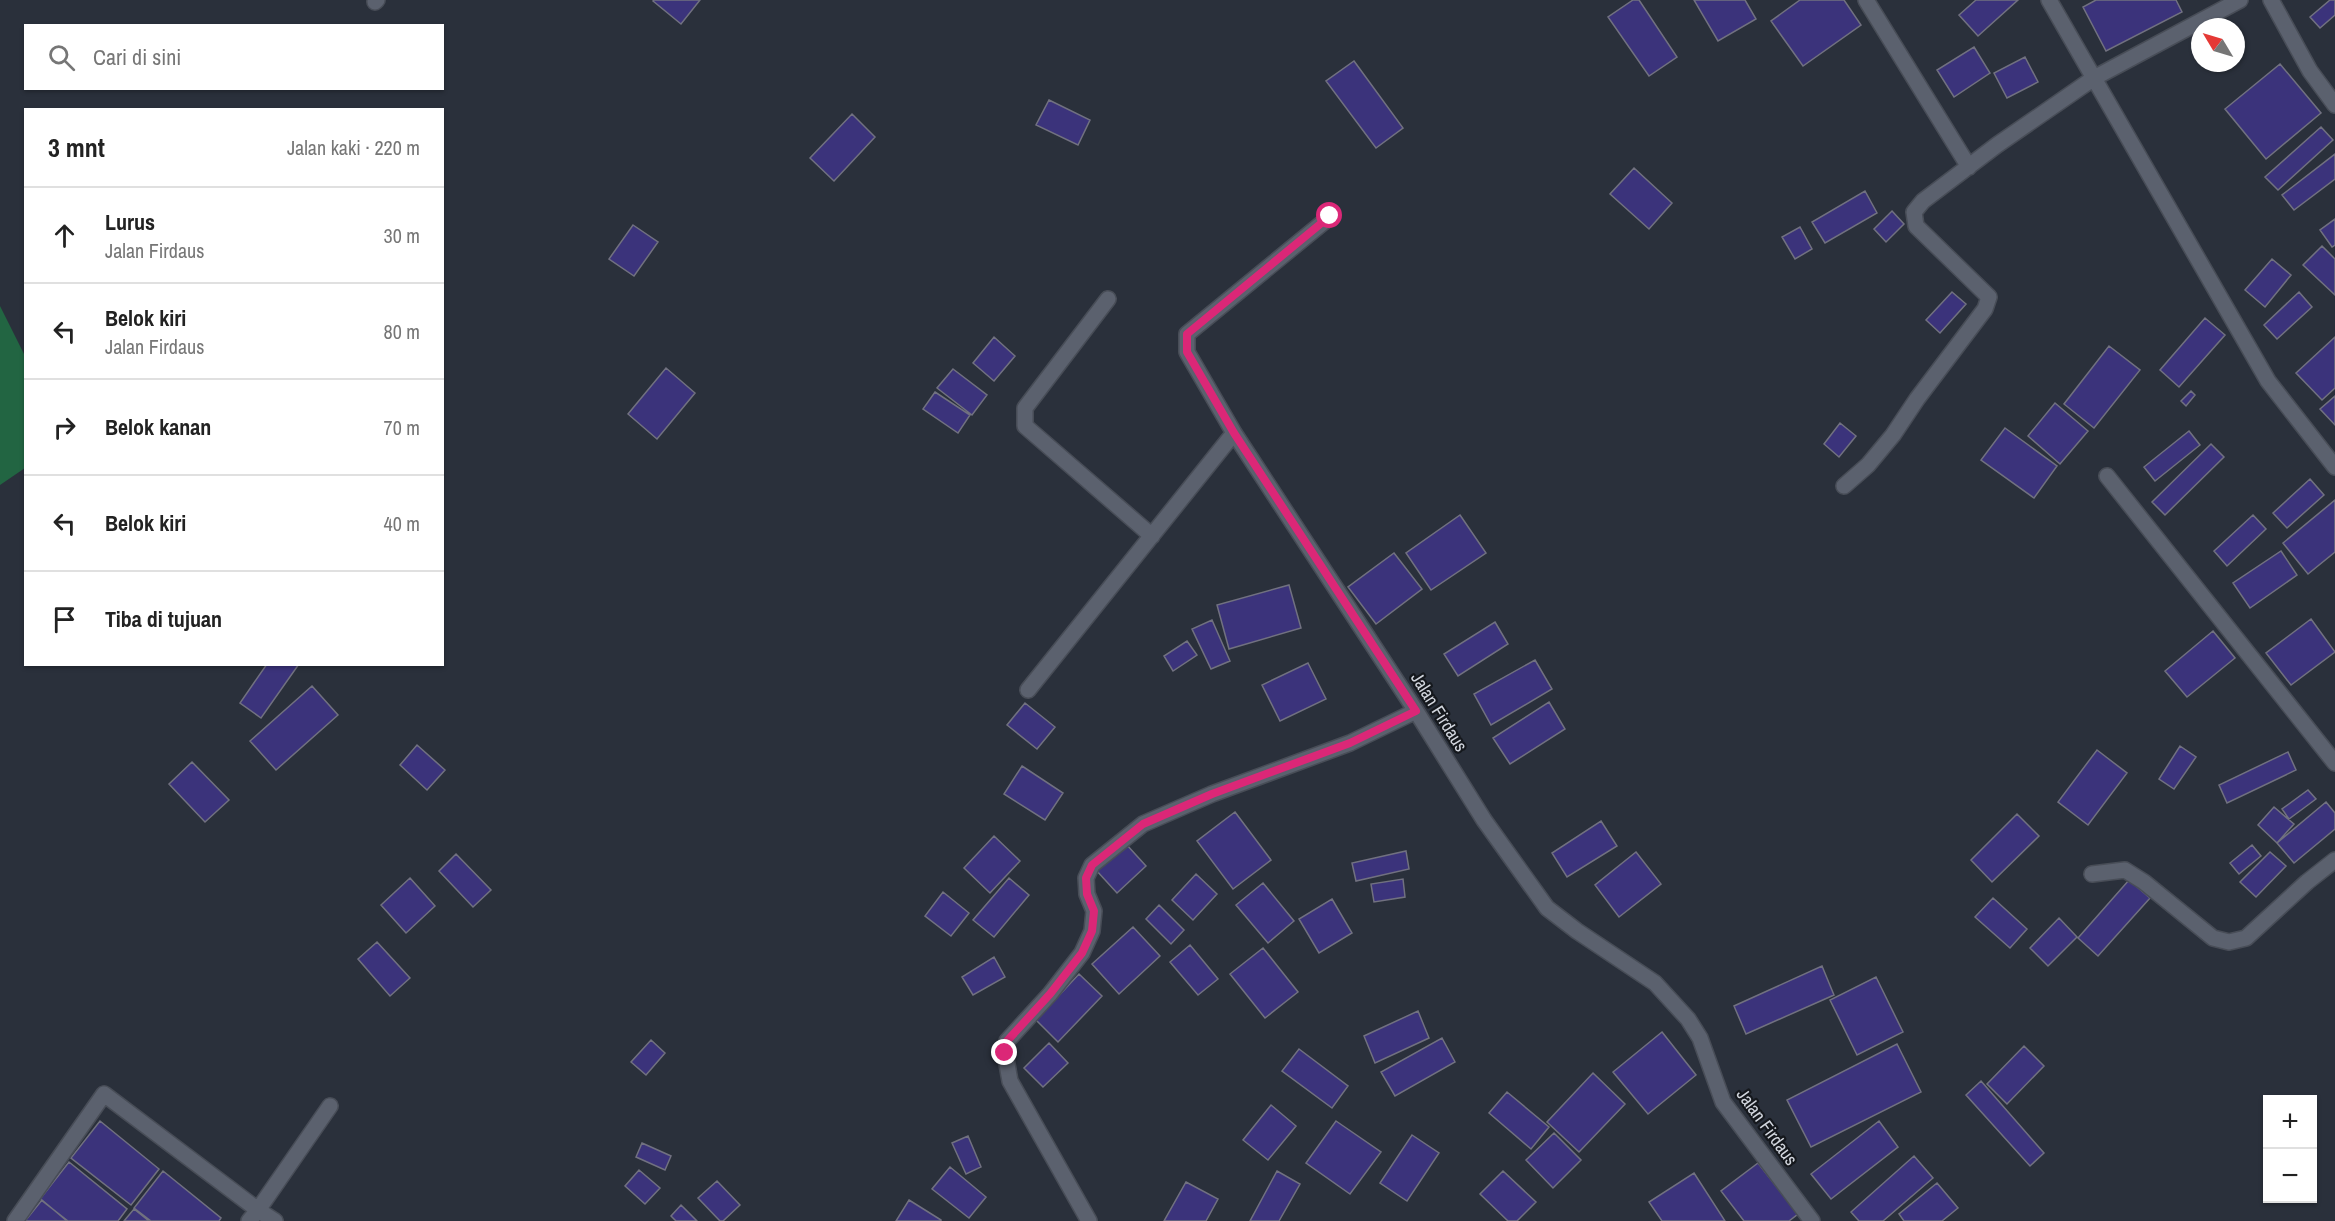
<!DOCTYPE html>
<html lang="id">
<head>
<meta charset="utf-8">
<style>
  body { margin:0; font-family:"Archivo Narrow",sans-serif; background:#f2f2f2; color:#222 }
  .controls { position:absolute; right:18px; bottom:18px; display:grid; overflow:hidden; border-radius:0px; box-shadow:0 2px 4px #0004 }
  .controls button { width:54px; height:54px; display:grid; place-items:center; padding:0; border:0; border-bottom:2px solid #e0e0e0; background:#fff; color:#222; font:30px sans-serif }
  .compass { position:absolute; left:2191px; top:18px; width:54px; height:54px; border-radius:50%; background:#fff; box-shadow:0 2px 4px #0004; rotate:308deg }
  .stop { position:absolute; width:18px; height:18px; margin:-14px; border:4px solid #db2777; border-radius:50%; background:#fff }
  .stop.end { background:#db2777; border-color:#fff; box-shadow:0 2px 6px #0008 }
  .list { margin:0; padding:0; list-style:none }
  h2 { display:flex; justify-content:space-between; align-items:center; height:78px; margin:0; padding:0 24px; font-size:26px }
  h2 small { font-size:20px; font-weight:400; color:#767676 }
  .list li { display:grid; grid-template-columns:39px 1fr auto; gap:18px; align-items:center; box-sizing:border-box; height:96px; padding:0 24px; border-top:2px solid #e0e0e0 }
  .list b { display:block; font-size:22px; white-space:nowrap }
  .list p { margin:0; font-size:20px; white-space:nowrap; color:#767676 }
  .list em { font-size:20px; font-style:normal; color:#767676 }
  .icon { flex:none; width:33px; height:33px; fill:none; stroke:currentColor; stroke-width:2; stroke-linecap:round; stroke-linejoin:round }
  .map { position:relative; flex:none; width:2335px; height:1221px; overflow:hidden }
  .search { position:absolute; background:#fff; box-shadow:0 2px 4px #0004; left:24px; top:24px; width:420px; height:66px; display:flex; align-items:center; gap:15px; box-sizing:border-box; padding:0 21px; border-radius:0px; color:#767676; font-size:22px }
  .panel { position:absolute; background:#fff; box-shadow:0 2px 4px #0004; left:24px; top:108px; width:420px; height:558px; border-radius:0px }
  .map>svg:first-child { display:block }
  .green { fill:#226542 }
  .building { fill:#3b337b; stroke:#717180; stroke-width:1.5 }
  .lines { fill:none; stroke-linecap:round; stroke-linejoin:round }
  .minor-casing { stroke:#484d57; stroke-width:18 }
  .minor { stroke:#5b616e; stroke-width:15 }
  .route { stroke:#db2777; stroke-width:8 }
  .labels { text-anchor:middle; stroke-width:4.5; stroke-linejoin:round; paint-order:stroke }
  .street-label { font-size:18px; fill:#d2d6de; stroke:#15181d }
</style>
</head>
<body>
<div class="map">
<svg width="2335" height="1221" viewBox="0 0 2335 1221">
  <rect width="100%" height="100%" fill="#2a303b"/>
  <path class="green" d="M 0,306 L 25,356 L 25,468 L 0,485 Z"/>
  <path class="building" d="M 654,0 L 700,0 L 681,24 L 653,1 Z
    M 1633,0 L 1639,0 L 1677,57 L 1649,76 L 1608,17 Z
    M 1694,0 L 1745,0 L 1756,19 L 1718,41 Z
    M 1800,0 L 1844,0 L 1861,25 L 1803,66 L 1771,21 Z
    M 1976,0 L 2018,0 L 1978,36 L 1959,15 Z
    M 2096,0 L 2176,0 L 2182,12 L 2106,51 L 2083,7 Z
    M 2330,0 L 2335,0 L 2335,15 L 2320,28 L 2310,17 Z
    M 1974,47 L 1990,73 L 1954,97 L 1937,70 Z
    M 2025,57 L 2038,82 L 2007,98 L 1994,73 Z
    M 1354,61 L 1403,128 L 1376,148 L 1326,81 Z
    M 2280,64 L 2321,113 L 2266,159 L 2225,109 Z
    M 1049,100 L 1090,120 L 1078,145 L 1036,125 Z
    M 852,114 L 875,137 L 834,181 L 810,158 Z
    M 2321,127 L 2333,140 L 2278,190 L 2265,177 Z
    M 2335,154 L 2335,179 L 2294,210 L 2282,195 Z
    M 1634,168 L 1672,203 L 1649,229 L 1610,194 Z
    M 1865,191 L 1877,213 L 1825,243 L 1812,222 Z
    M 1892,211 L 1904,224 L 1886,242 L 1874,229 Z
    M 2335,219 L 2335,245 L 2332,247 L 2320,230 Z
    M 633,225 L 658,242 L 634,276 L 609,259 Z
    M 1800,227 L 1812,249 L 1795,259 L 1782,237 Z
    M 2322,246 L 2335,259 L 2335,295 L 2303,265 Z
    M 2272,259 L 2291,275 L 2265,307 L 2245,290 Z
    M 1952,292 L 1966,304 L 1940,333 L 1926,320 Z
    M 2299,292 L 2312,307 L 2277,339 L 2264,325 Z
    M 2205,318 L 2225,335 L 2179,387 L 2160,370 Z
    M 994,337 L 1015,356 L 994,381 L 973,363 Z
    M 2335,337 L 2335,388 L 2322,400 L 2296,373 Z
    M 2109,346 L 2140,370 L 2094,428 L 2064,404 Z
    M 666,368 L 695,393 L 657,439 L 628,414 Z
    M 953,369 L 987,395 L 972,415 L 937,388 Z
    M 2191,391 L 2195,395 L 2186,406 L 2181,401 Z
    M 935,392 L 970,415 L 958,433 L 923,409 Z
    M 2335,396 L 2335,425 L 2320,409 Z
    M 2055,403 L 2088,431 L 2060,464 L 2028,436 Z
    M 1840,423 L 1856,436 L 1839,457 L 1824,444 Z
    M 2005,428 L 2057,466 L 2034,498 L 1981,460 Z
    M 2189,431 L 2200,445 L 2155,481 L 2144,467 Z
    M 2211,444 L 2224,457 L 2165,515 L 2152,502 Z
    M 2310,479 L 2324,495 L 2287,528 L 2273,513 Z
    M 2335,500 L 2335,552 L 2308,574 L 2283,543 Z
    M 1460,515 L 1486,553 L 1431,590 L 1406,553 Z
    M 2253,515 L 2266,529 L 2227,566 L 2214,551 Z
    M 2281,551 L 2297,575 L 2250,608 L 2233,583 Z
    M 1394,553 L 1422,589 L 1376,624 L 1348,587 Z
    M 1289,585 L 1301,628 L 1229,649 L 1217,605 Z
    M 2311,619 L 2335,652 L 2291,685 L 2266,653 Z
    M 1212,620 L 1230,661 L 1211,669 L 1192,629 Z
    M 1495,622 L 1508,644 L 1458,676 L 1444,654 Z
    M 2213,631 L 2235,658 L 2187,697 L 2165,671 Z
    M 1187,641 L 1197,655 L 1173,671 L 1164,656 Z
    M 1535,660 L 1552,689 L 1491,725 L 1474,694 Z
    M 1308,663 L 1326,699 L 1280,721 L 1262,685 Z
    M 267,664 L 299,664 L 261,718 L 240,703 Z
    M 312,686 L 338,715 L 276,770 L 250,741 Z
    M 1549,702 L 1565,729 L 1510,764 L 1493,738 Z
    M 1025,703 L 1055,727 L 1037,749 L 1007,725 Z
    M 417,745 L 445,770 L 427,790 L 400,765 Z
    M 2180,746 L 2196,757 L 2174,789 L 2159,779 Z
    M 2097,750 L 2127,773 L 2088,825 L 2058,802 Z
    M 2288,752 L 2296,770 L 2227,803 L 2219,785 Z
    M 192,762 L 229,800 L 205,822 L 169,784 Z
    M 1022,766 L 1063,793 L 1045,820 L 1004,794 Z
    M 2308,790 L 2316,799 L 2289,819 L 2282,809 Z
    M 2326,802 L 2335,813 L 2335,829 L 2294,863 L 2277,843 Z
    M 2274,807 L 2294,824 L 2277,843 L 2258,825 Z
    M 1235,812 L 1271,860 L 1233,889 L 1197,841 Z
    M 2017,814 L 2039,836 L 1992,882 L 1971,860 Z
    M 1601,821 L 1617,846 L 1567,877 L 1552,853 Z
    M 994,836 L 1020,861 L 990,893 L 964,868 Z
    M 1126,844 L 1146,866 L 1117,893 L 1096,870 Z
    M 2252,845 L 2261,856 L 2239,874 L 2230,863 Z
    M 1406,851 L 1409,869 L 1356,881 L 1352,863 Z
    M 1636,852 L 1661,884 L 1619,917 L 1595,885 Z
    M 2270,852 L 2286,866 L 2256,897 L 2240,882 Z
    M 456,854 L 491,890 L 473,907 L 439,871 Z
    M 1196,874 L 1217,894 L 1193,920 L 1172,900 Z
    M 410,878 L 435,906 L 406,933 L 381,905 Z
    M 1009,878 L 1029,895 L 994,937 L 973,920 Z
    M 1403,879 L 1405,897 L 1374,902 L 1371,884 Z
    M 2129,880 L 2150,898 L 2098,956 L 2078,938 Z
    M 1263,883 L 1294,921 L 1268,943 L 1236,905 Z
    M 943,892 L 969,913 L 951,936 L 925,916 Z
    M 1993,898 L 2027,929 L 2010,948 L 1975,917 Z
    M 1332,899 L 1352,933 L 1319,953 L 1299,919 Z
    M 1159,905 L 1184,930 L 1171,944 L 1146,919 Z
    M 2059,918 L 2077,937 L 2048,966 L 2030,948 Z
    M 1133,927 L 1160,956 L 1119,994 L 1092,964 Z
    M 377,942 L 410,978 L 390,996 L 358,959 Z
    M 1190,945 L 1218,979 L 1198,995 L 1170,962 Z
    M 1263,948 L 1298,992 L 1265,1018 L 1230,974 Z
    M 994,957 L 1005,977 L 973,995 L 962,977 Z
    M 1822,966 L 1834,995 L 1746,1034 L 1734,1006 Z
    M 1079,974 L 1102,996 L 1058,1042 L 1036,1020 Z
    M 1876,977 L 1903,1032 L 1857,1055 L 1830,1000 Z
    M 1418,1011 L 1429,1038 L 1375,1063 L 1364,1036 Z
    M 1662,1032 L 1696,1075 L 1648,1114 L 1613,1072 Z
    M 1442,1038 L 1455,1062 L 1395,1096 L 1381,1072 Z
    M 651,1040 L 665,1053 L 646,1075 L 631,1062 Z
    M 1049,1043 L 1068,1063 L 1043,1087 L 1024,1068 Z
    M 1897,1044 L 1921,1092 L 1811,1147 L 1787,1100 Z
    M 2024,1046 L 2044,1066 L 2007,1104 L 1987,1084 Z
    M 1299,1049 L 1348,1086 L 1332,1108 L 1282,1071 Z
    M 1593,1073 L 1625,1104 L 1579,1152 L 1547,1122 Z
    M 1981,1081 L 2044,1153 L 2030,1166 L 1966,1095 Z
    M 1507,1092 L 1549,1127 L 1531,1149 L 1489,1113 Z
    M 1271,1105 L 1296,1126 L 1268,1160 L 1243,1140 Z
    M 100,1121 L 159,1169 L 131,1205 L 71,1158 Z
    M 1336,1121 L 1381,1152 L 1350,1194 L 1306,1163 Z
    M 1879,1121 L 1898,1147 L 1831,1199 L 1811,1174 Z
    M 1554,1133 L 1581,1160 L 1553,1188 L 1526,1160 Z
    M 1412,1135 L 1439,1153 L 1407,1201 L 1380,1183 Z
    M 968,1136 L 981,1167 L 966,1174 L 952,1143 Z
    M 642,1143 L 671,1156 L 665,1170 L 636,1157 Z
    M 1914,1156 L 1933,1178 L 1883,1221 L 1859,1221 L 1851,1212 Z
    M 69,1162 L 127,1209 L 118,1221 L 68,1221 L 40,1199 Z
    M 1758,1163 L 1798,1214 L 1789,1221 L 1744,1221 L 1721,1191 Z
    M 950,1167 L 986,1197 L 969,1218 L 932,1189 Z
    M 639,1170 L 660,1188 L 645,1204 L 625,1186 Z
    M 163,1171 L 221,1218 L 219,1221 L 151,1221 L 134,1208 Z
    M 1277,1171 L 1300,1184 L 1279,1221 L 1250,1221 Z
    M 1503,1171 L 1536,1202 L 1517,1221 L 1508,1221 L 1480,1194 Z
    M 1694,1173 L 1725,1221 L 1662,1221 L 1649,1202 Z
    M 717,1181 L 740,1205 L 723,1221 L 720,1221 L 698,1198 Z
    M 1186,1182 L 1218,1199 L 1206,1221 L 1164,1221 Z
    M 1937,1183 L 1958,1208 L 1942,1221 L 1904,1221 L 1899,1214 Z
    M 42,1200 L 67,1221 L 25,1221 Z
    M 909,1200 L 941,1220 L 941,1221 L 896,1221 Z
    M 681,1205 L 697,1221 L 676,1221 L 671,1216 Z
    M 134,1209 L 149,1221 L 124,1221 Z"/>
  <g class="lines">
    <defs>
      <path id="minor" d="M 1866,0 L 1969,167
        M 2049,0 L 2268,381 L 2335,467
        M 2271,0 L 2310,71 L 2335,105
        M 375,2 L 377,0
        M 1331,216 L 1187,334 L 1187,352 L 1234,433 L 1416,711 L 1484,820 L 1547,908 L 1577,931 L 1655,983 L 1688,1019 L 1700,1038 L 1723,1102 L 1812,1221
        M 1108,299 L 1025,408 L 1025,426 L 1152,536
        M 2107,476 L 2335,763
        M 1844,486 L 1868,465 L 1893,435 L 1917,399 L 1985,309 L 1989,297 L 1916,226 L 1914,212 L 1923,201 L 1997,145 L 2094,78 L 2240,0
        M 1028,690 L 1234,433
        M 2092,874 L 2125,870 L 2144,882 L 2213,938 L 2229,942 L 2246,938 L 2307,882 L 2335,860
        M 15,1221 L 104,1094 L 258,1210 L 249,1221
        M 275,1221 L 258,1210 L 330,1106
        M 1089,1221 L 1010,1081 L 1005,1053 L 1007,1041 L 1050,994 L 1082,953 L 1092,931 L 1094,911 L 1087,894 L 1086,878 L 1092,865 L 1143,824 L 1212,794 L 1350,743 L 1416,711"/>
    </defs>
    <use href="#minor" class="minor-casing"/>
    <use href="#minor" class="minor"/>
  </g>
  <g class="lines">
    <path class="route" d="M 1005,1053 L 1007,1041 L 1050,994 L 1082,953 L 1092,931 L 1094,911 L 1087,894 L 1086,878 L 1092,865 L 1143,824 L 1212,794 L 1350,743 L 1416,711 L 1234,433 L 1187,352 L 1187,334 L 1330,216"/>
  </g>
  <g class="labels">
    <g class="street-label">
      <text transform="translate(1439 712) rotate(58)" y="6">Jalan Firdaus</text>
      <text transform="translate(1767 1127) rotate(54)" y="6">Jalan Firdaus</text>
    </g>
  </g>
</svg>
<div class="controls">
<button>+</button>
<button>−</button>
</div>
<svg class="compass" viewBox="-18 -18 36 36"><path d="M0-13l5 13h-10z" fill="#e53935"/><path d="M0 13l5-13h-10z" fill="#767676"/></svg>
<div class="stop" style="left:1330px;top:216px"></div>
<div class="stop end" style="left:1005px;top:1053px"></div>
<div class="search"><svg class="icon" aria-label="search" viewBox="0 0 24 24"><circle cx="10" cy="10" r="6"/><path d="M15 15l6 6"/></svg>Cari di sini</div>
<section class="panel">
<h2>3 mnt<small>Jalan kaki · 220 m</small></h2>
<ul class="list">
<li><svg class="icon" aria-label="ahead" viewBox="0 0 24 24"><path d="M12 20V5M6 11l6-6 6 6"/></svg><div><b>Lurus</b><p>Jalan Firdaus</p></div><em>30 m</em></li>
<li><svg class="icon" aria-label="left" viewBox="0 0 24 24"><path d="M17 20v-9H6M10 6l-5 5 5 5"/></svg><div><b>Belok kiri</b><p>Jalan Firdaus</p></div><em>80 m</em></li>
<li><svg class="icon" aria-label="right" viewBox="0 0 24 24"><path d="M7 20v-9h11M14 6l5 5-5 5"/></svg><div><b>Belok kanan</b></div><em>70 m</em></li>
<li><svg class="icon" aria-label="left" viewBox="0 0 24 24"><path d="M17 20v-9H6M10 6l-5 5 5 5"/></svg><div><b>Belok kiri</b></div><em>40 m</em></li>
<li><svg class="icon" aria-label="arrive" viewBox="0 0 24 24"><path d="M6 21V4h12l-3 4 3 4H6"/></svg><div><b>Tiba di tujuan</b></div></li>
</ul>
</section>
</div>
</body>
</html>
